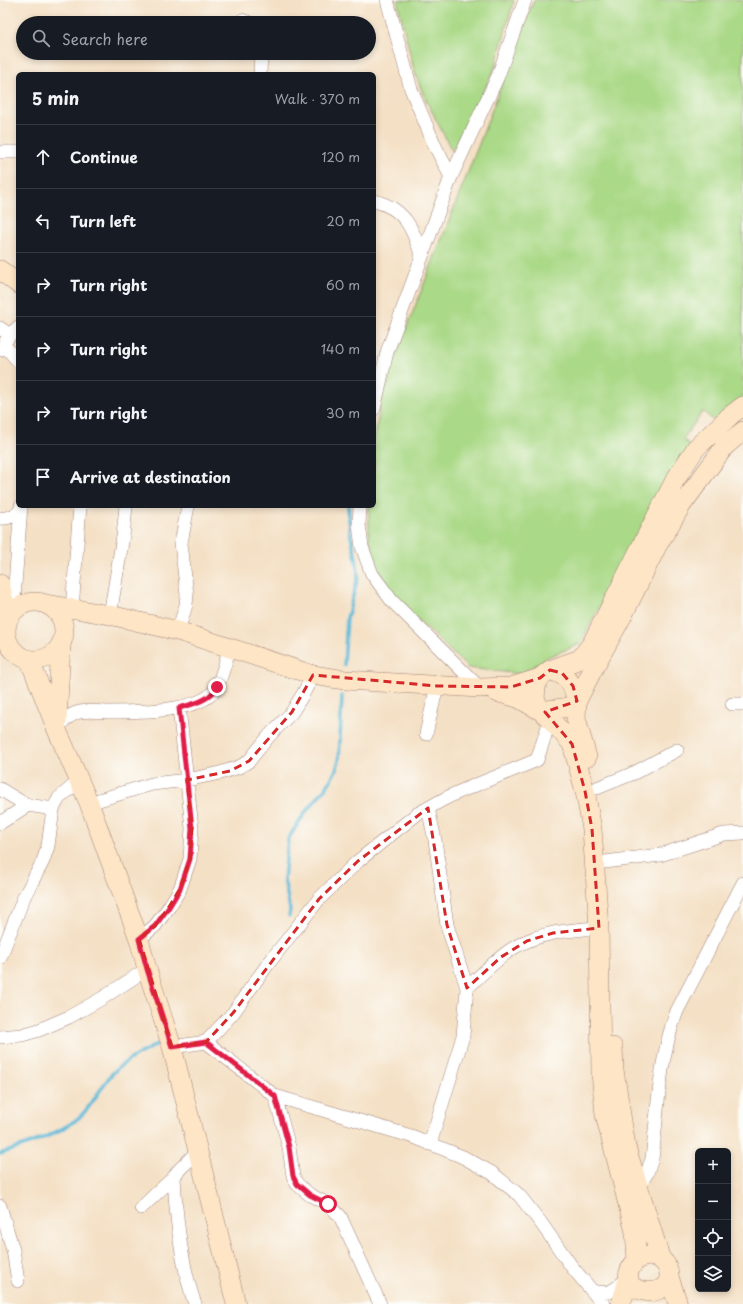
<!DOCTYPE html>
<html lang="en">
<head>
<meta charset="utf-8">
<style>
  body { margin:0; font-family:"Playpen Sans",sans-serif; background:#242831; color:#f1f3f6 }
  .controls { position:absolute; right:12px; bottom:12px; display:grid; overflow:hidden; border-radius:6px; box-shadow:0 2px 6px #0003 }
  .controls button { width:36px; height:36px; display:grid; place-items:center; padding:0; border:0; border-bottom:1px solid #363941; background:#171b24; color:#f1f3f6; font:20px sans-serif }
  .stop { position:absolute; width:12px; height:12px; margin:-9px; border:3px solid #e11d48; border-radius:50%; background:#fff }
  .stop.end { background:#e11d48; border-color:#fff; box-shadow:0 1px 4px #0008 }
  .list { margin:0; padding:0; list-style:none }
  h2 { display:flex; justify-content:space-between; align-items:center; height:52px; margin:0; padding:0 16px; font-size:17px }
  h2 small { font-size:13px; font-weight:400; color:#9ea1a6 }
  .list li { display:grid; grid-template-columns:26px 1fr auto; gap:12px; align-items:center; box-sizing:border-box; height:64px; padding:0 16px; border-top:1px solid #363941 }
  .list b { display:block; font-size:15px; white-space:nowrap }
  .list em { font-size:13px; font-style:normal; color:#9ea1a6 }
  .icon { flex:none; width:22px; height:22px; fill:none; stroke:currentColor; stroke-width:2; stroke-linecap:round; stroke-linejoin:round }
  .map { position:relative; flex:none; width:743px; height:1304px; overflow:hidden }
  .search { position:absolute; background:#171b24; box-shadow:0 2px 6px #0003; left:16px; top:16px; width:360px; height:44px; display:flex; align-items:center; gap:10px; box-sizing:border-box; padding:0 14px; border-radius:22px; color:#9ea1a6; font-size:15px }
  .panel { position:absolute; background:#171b24; box-shadow:0 2px 6px #0003; left:16px; top:72px; width:360px; height:436px; border-radius:6px }
  .map>svg:first-child { display:block }
  .green { fill:#aad987; stroke:#7a7c59 }
  .lines { fill:none; stroke-linecap:round; stroke-linejoin:round }
  .stream { stroke:#59b7d7; stroke-width:3.5 }
  .street-casing { stroke:#9f8078; stroke-width:14 }
  .secondary-casing { stroke:#9f8078; stroke-width:20 }
  .street { stroke:#fff; stroke-width:13 }
  .secondary { stroke:#fde5c5; stroke-width:19 }
  .route { stroke:#e11d48; stroke-width:5 }
  .marked { fill:none; stroke:#d62828; stroke-width:3; stroke-dasharray:8 5; stroke-linejoin:round }
</style>
</head>
<body>
<div class="map">
<svg width="743" height="1304" viewBox="0 0 743 1304">
  <rect width="100%" height="100%" fill="#fdfcf7"/>
  <filter id="ink" filterUnits="userSpaceOnUse"><feTurbulence type="fractalNoise" baseFrequency=".025" numOctaves="2"/><feDisplacementMap in="SourceGraphic" scale="8" xChannelSelector="R" yChannelSelector="G"/><feConvolveMatrix kernelMatrix="1 2 1 2 8 2 1 2 1" color-interpolation-filters="sRGB"/></filter>
  <filter id="wash" filterUnits="userSpaceOnUse"><feTurbulence type="fractalNoise" baseFrequency=".012" numOctaves="4" result="noise"/><feDisplacementMap in="SourceGraphic" scale="16" xChannelSelector="R" yChannelSelector="G"/><feGaussianBlur stdDeviation="0.9" result="paint"/><feColorMatrix in="noise" values="0 0 0 0 0 0 0 0 0 0 0 0 0 0 0 0 0 1.4 0 .05"/><feComposite in="paint" operator="in"/></filter>
  <g filter="url(#wash)">
    <rect width="100%" height="100%" fill="#f4e0c5"/>
    <path class="green" d="M 397,0 L 514,0 L 494,71 L 452,151 L 423,94 L 414,70 Z
      M 534,0 L 743,0 L 743,397 L 715,422 L 703,411 L 683,439 L 696,451 L 647,516 L 580,644 L 550,656 L 521,674 L 468,668 L 396,599 L 373,563 L 369,537 L 369,506 L 374,506 L 374,442 L 381,402 L 396,355 L 479,144 Z"/>
    <g class="lines">
      <path class="stream" d="M 344,665 L 347,618 L 358,577 L 357,563 L 350,532 L 348,506
        M 289,916 L 290,910 L 284,879 L 288,839 L 305,813 L 328,785 L 335,772 L 339,761 L 342,696
        M 0,1154 C 24,1146 56,1135 76,1120 C 91,1109 99,1089 112,1074 C 123,1061 142,1053 157,1044"/>
    </g>
  </g>
  <g filter="url(#ink)">
    <g class="lines">
      <defs>
        <path id="street" d="M 242,20 L 250,23
          M 260,74 L 261,53
          M 0,152 L 18,152
          M 451,177 L 498,76 L 525,0
          M 374,201 C 405,208 413,229 422,257
          M 0,328 L 10,335
          M 4,345 L 18,361
          M 0,350 L 10,335 L 18,327
          M 374,409 L 387,352 L 451,177 L 435,146 L 411,89 L 387,0
          M 360,506 L 359,525 L 362,547 L 372,574 L 392,601 L 480,688
          M 0,518 C 9,519 15,516 21,510
          M 72,609 L 80,506
          M 13,611 L 21,506
          M 110,615 L 123,536 L 126,506
          M 178,631 L 186,605 L 187,595 L 181,543 L 188,506
          M 732,704 L 743,704
          M 57,727 C 62,723 67,717 74,714 C 83,709 96,712 107,712 C 133,712 199,713 215,690 C 221,682 226,658 230,647
          M 426,734 L 437,686
          M 597,788 L 634,773 L 677,750
          M 0,789 L 18,800 L 28,805 L 53,809
          M 89,803 L 152,784 L 187,780 L 220,773 L 239,767 L 249,761 L 269,736 L 292,712 L 303,694 L 313,675
          M 428,808 L 435,840 L 447,925 L 467,988
          M 0,823 L 28,805
          M 605,862 L 660,855 L 724,834 L 743,833
          M 139,939 L 155,926 L 169,907 L 180,889 L 190,859 L 192,828 L 179,708
          M 0,958 L 24,897 L 43,861 L 48,846 L 53,809 L 59,798 L 79,781
          M 0,1037 L 22,1035 L 39,1030 L 69,1017 L 101,999 L 147,969
          M 206,1042 L 233,1013 L 268,964 L 319,899 L 358,861 L 417,814 C 431,807 444,798 459,792 C 485,781 511,771 537,760 L 552,714
          M 172,1047 L 206,1042 L 275,1096 L 414,1137 L 463,1157 L 492,1173 L 519,1195 L 541,1223 L 572,1267 L 603,1304
          M 275,1096 L 289,1147 L 293,1176 L 297,1184 L 310,1195 L 328,1204 L 340,1216 L 380,1304
          M 430,1144 L 463,1036 L 467,988 C 482,974 497,958 515,947 C 540,932 571,930 599,928
          M 639,1186 L 647,1173 L 652,1159 C 658,1109 659,1058 677,1011 L 743,883
          M 0,1206 L 13,1250 L 18,1281
          M 141,1208 L 174,1177
          M 592,1291 C 611,1296 615,1289 629,1277
          M 195,1304 C 181,1264 176,1219 174,1177 L 178,1171 L 198,1151"/>
        <path id="secondary" d="M 0,270 L 18,284
          M 0,584 L 8,618
          M6 631a29 29 0 1 1 58 0a29 29 0 1 1-58 0Z
          M 46,604 L 110,615 L 178,631 L 313,675 L 345,680 L 480,688 L 511,687 L 540,678
          M 30,661 L 57,730 L 89,803 L 139,939 L 147,969 L 172,1047 L 236,1304
          M 496,692 L 518,698 L 541,711 L 563,708 L 571,706 L 577,701 C 572,683 569,676 550,670
          M 57,722 L 61,644
          M 587,757 L 576,718 L 577,701 L 591,673 L 623,615 L 657,546 L 681,506 L 725,446 L 743,431
          M 613,1047 L 614,1070 L 626,1147 L 661,1260
          M 637,1260 C 650,1252 667,1257 669,1274 C 671,1304 605,1293 637,1260 L 635,1232 L 605,1115 L 601,1073 L 599,928 L 592,829 L 585,791 L 572,744 L 552,721 L 541,711 L 535,699 L 536,686 L 540,678 L 550,670 L 580,659 L 592,643 L 675,480 L 696,448 L 731,415 L 743,406
          M 669,1277 L 678,1304
          M 621,1304 L 629,1277"/>
      </defs>
      <use href="#street" class="street-casing"/>
      <use href="#secondary" class="secondary-casing"/>
      <use href="#street" class="street"/>
      <use href="#secondary" class="secondary"/>
    </g>
  </g>
  <g class="lines" filter="url(#ink)">
    <path class="route" d="M 217,687 C 209,701 193,704 179,708 L 192,828 L 190,859 L 180,889 L 169,907 L 155,926 L 139,939 L 147,969 L 172,1047 L 206,1042 L 275,1096 L 289,1147 L 293,1176 L 297,1184 L 310,1195 L 328,1204"/>
  </g>
  <path class="marked" d="M 550,670 L 562,673 L 573,686 L 577,701 L 545,712 L 572,744 L 585,791 L 592,829 L 599,928 L 553,933 L 527,941 L 501,957 L 467,988 L 447,925 L 428,808 L 358,861 L 319,899 L 233,1013 L 206,1042 L 172,1047 L 139,939 L 155,926 L 169,907 L 180,889 L 190,859 L 192,828 L 187,780 L 230,771 L 249,761 L 292,712 L 313,675 L 437,686 L 511,687 L 540,678 Z"/>
</svg>
<div class="controls">
<button>+</button>
<button>−</button>
<button><svg class="icon" aria-label="locate" viewBox="0 0 24 24"><circle cx="12" cy="12" r="6"/><path d="M12 2v4M12 18v4M2 12h4M18 12h4"/></svg></button>
<button><svg class="icon" aria-label="layers" viewBox="0 0 24 24"><path d="M12 4l9 5-9 5-9-5zM3 14l9 5 9-5"/></svg></button>
</div>
<div class="stop" style="left:328px;top:1204px"></div>
<div class="stop end" style="left:217px;top:687px"></div>
<div class="search"><svg class="icon" aria-label="search" viewBox="0 0 24 24"><circle cx="10" cy="10" r="6"/><path d="M15 15l6 6"/></svg>Search here</div>
<section class="panel">
<h2>5 min<small>Walk · 370 m</small></h2>
<ul class="list">
<li><svg class="icon" aria-label="ahead" viewBox="0 0 24 24"><path d="M12 20V5M6 11l6-6 6 6"/></svg><div><b>Continue</b></div><em>120 m</em></li>
<li><svg class="icon" aria-label="left" viewBox="0 0 24 24"><path d="M17 20v-9H6M10 6l-5 5 5 5"/></svg><div><b>Turn left</b></div><em>20 m</em></li>
<li><svg class="icon" aria-label="right" viewBox="0 0 24 24"><path d="M7 20v-9h11M14 6l5 5-5 5"/></svg><div><b>Turn right</b></div><em>60 m</em></li>
<li><svg class="icon" aria-label="right" viewBox="0 0 24 24"><path d="M7 20v-9h11M14 6l5 5-5 5"/></svg><div><b>Turn right</b></div><em>140 m</em></li>
<li><svg class="icon" aria-label="right" viewBox="0 0 24 24"><path d="M7 20v-9h11M14 6l5 5-5 5"/></svg><div><b>Turn right</b></div><em>30 m</em></li>
<li><svg class="icon" aria-label="arrive" viewBox="0 0 24 24"><path d="M6 21V4h12l-3 4 3 4H6"/></svg><div><b>Arrive at destination</b></div></li>
</ul>
</section>
</div>
</body>
</html>
